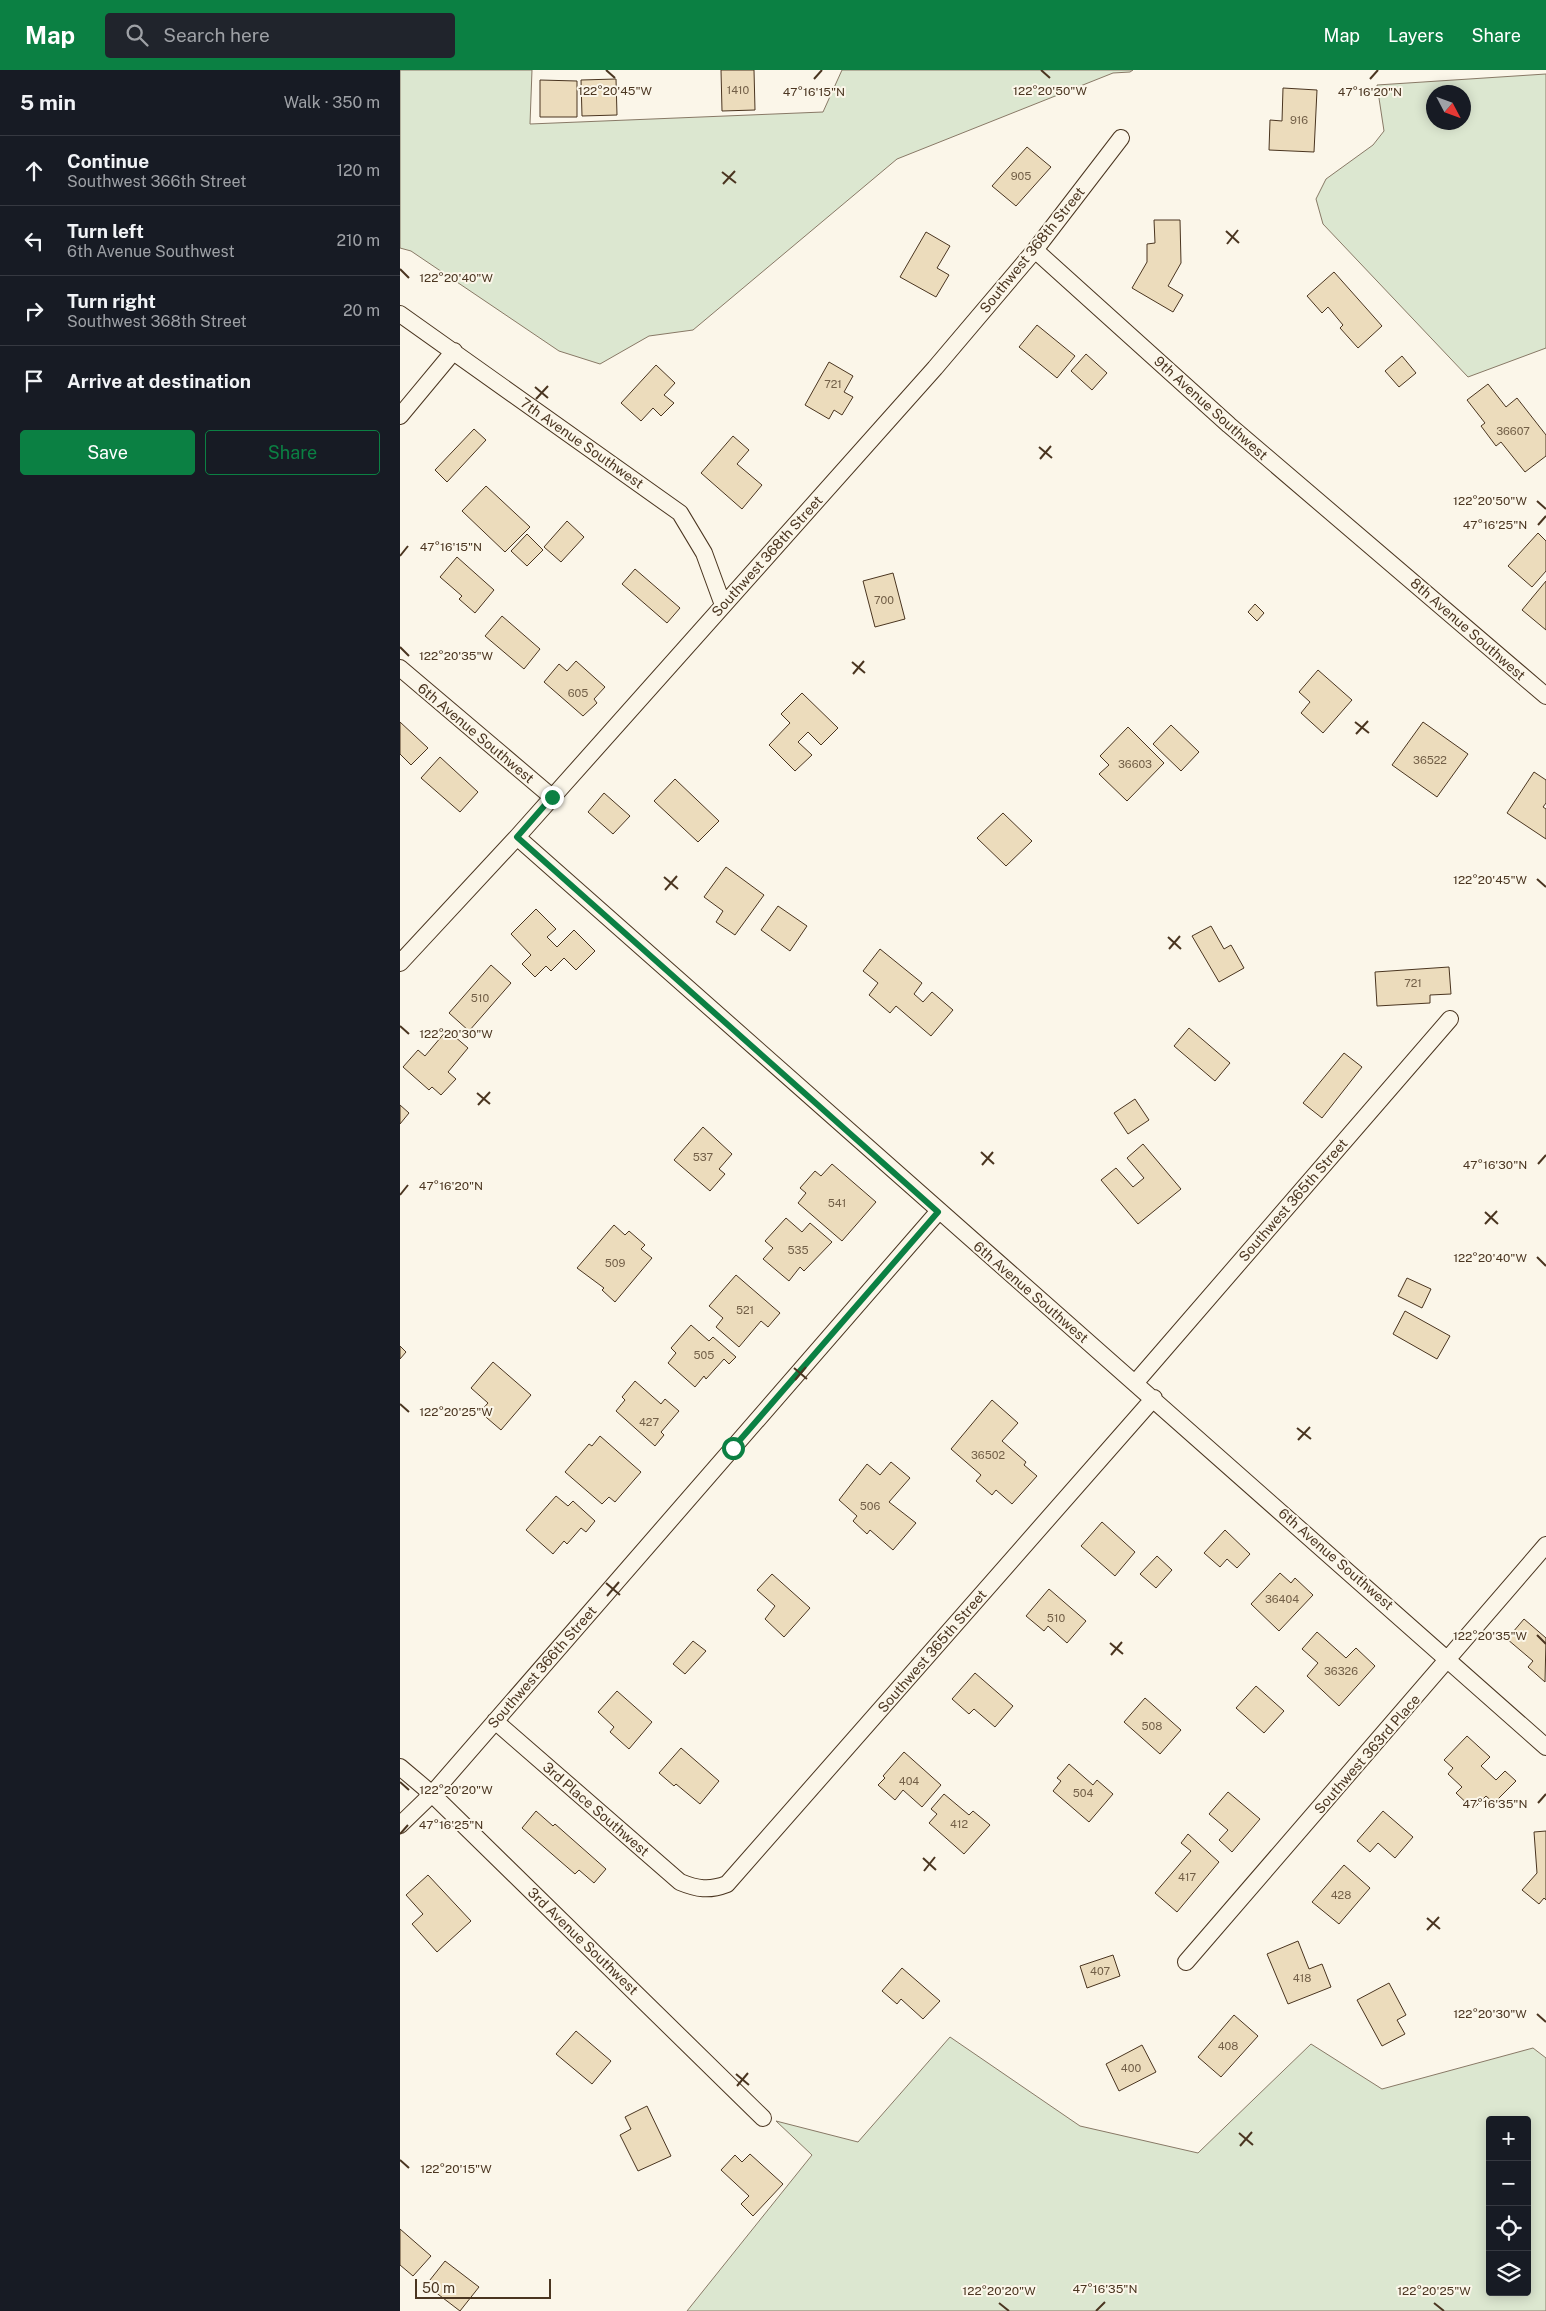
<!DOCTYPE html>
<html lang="en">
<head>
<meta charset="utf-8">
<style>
  body { margin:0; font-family:"Public Sans",sans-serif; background:#20242c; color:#f1f3f6 }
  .controls { position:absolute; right:15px; bottom:15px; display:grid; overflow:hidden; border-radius:5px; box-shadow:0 2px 12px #0003 }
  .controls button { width:45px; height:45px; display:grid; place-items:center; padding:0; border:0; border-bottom:1px solid #363941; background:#171b24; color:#f1f3f6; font:25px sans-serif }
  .compass { position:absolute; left:1026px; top:15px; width:45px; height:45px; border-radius:50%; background:#171b24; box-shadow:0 2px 12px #0003; rotate:131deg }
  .scale { position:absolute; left:15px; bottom:12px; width:136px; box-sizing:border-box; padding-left:5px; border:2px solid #4a3520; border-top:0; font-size:14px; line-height:18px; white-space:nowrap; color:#4a3520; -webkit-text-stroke:4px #fbf6e9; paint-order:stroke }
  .stop { position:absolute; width:15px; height:15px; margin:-11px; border:4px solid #0b8043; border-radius:50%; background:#fff }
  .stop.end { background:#0b8043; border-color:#fff; box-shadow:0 1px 5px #0008 }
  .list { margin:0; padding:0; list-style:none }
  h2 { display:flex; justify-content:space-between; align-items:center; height:65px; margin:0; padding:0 20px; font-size:21px }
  h2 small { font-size:16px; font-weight:400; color:#9ea1a6 }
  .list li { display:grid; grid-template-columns:32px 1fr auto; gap:15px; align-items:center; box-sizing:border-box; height:70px; padding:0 20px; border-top:1px solid #363941 }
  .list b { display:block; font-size:19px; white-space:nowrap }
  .list p { margin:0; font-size:16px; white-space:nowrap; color:#9ea1a6 }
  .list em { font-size:16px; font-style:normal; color:#9ea1a6 }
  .actions { display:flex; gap:10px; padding:15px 20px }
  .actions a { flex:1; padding:11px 0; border:1px solid #0b8043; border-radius:5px; text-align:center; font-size:18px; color:#0b8043 }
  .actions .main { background:#0b8043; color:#fff }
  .icon { flex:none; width:28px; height:28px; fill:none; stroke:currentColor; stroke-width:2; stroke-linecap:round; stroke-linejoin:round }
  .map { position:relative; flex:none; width:1146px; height:2241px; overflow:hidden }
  header { display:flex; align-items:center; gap:30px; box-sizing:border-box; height:70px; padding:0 25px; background:#0b8043; color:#fff }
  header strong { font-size:24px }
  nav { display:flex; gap:28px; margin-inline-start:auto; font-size:18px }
  .search { width:350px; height:45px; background:#20242c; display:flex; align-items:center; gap:12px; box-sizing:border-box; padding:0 18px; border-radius:5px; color:#9ea1a6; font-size:19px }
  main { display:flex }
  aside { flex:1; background:#171b24 }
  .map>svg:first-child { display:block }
  .green { fill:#dce7d0; stroke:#887966; fill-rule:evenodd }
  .building { fill:#ecdcbc; stroke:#4a3520 }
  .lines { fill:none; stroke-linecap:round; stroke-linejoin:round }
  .minor-casing { stroke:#4a3520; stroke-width:18 }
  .minor { stroke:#fbf6e9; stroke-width:16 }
  .route { stroke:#0b8043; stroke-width:6 }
  .ticks { fill:none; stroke:#4a3520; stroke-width:2 }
  .labels { text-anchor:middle; stroke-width:4; stroke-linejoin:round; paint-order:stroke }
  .number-label { font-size:11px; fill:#725f47 }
  .street-label { font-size:14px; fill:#4a3520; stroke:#fbf6e9 }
  .ticks-label { font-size:12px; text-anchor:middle; fill:#4a3520; stroke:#fbf6e9; stroke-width:4; stroke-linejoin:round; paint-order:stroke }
</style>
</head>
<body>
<header>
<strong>Map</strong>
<div class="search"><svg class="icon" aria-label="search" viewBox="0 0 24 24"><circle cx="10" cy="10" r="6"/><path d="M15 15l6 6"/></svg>Search here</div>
<nav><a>Map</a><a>Layers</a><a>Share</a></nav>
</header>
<main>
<aside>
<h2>5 min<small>Walk · 350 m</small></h2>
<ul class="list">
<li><svg class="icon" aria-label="ahead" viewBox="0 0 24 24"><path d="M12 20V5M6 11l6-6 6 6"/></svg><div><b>Continue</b><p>Southwest 366th Street</p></div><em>120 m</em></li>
<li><svg class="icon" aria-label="left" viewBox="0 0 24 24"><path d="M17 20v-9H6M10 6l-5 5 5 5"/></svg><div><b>Turn left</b><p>6th Avenue Southwest</p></div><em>210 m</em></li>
<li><svg class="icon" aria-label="right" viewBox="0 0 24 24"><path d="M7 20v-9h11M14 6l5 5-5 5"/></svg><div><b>Turn right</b><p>Southwest 368th Street</p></div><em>20 m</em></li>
<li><svg class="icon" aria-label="arrive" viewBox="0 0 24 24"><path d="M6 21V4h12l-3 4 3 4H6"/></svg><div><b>Arrive at destination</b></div></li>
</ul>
<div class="actions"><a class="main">Save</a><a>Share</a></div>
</aside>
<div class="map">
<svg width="1146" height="2241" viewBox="0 0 1146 2241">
  <rect width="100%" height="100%" fill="#fbf6e9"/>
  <path class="green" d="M 0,0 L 132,0 L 130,54 L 423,42 L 442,0 L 733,0 L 730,2 L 713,3 L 497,89 L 293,260 L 249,266 L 200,294 L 159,281 L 11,181 L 0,178 Z
    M 1146,4 L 1146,278 L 1068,307 L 923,154 L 916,129 L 926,109 L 973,75 L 984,61 L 977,15 ZM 1064,22 L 1064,52 L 1034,52 L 1034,22 Z
    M 550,1967 L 680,2056 L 798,2083 L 911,1974 L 982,2019 L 1133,1978 L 1146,1988 L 1146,2241 L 287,2241 L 412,2085 L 376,2051 L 458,2072 ZM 1090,2050 L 1127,2050 L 1127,2222 L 1090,2222 Z"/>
  <path class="building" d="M 321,0 L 354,0 L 355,40 L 322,41 Z
    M 216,9 L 217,45 L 182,46 L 181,10 Z
    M 140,10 L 177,11 L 177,47 L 140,47 Z
    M 883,18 L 917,20 L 914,82 L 869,80 L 870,50 L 882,51 Z
    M 627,77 L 651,97 L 616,136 L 592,116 Z
    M 754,150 L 780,150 L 781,193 L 768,216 L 783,225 L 773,242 L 732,218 L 747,192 L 747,174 L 755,173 Z
    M 526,162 L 550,176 L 537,198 L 549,205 L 536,227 L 500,207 Z
    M 934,202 L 982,256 L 958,278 L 940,258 L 943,255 L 928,237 L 922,243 L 907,226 Z
    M 637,255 L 675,286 L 657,308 L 619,277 Z
    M 686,284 L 707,303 L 692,320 L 671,301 Z
    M 1002,286 L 1016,303 L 999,317 L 985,301 Z
    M 429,292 L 453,306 L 444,322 L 453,327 L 442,345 L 434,340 L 429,349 L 405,335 Z
    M 256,295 L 275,313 L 264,325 L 274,333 L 261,346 L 253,338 L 241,351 L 221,333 Z
    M 1088,314 L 1106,337 L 1117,328 L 1146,365 L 1146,386 L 1125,402 L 1101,372 L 1096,376 L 1081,356 L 1085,353 L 1067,330 Z
    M 74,359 L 86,370 L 47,412 L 35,400 Z
    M 333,366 L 349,380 L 337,394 L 362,415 L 342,439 L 301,403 Z
    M 86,416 L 130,457 L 105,482 L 62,441 Z
    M 167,451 L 184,467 L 161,492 L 144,477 Z
    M 1138,463 L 1146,471 L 1146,501 L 1132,517 L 1108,496 Z
    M 127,464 L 143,480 L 127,496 L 111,481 Z
    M 57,487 L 94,520 L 75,543 L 59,529 L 62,526 L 40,507 Z
    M 235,499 L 280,538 L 267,553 L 222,514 Z
    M 493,503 L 505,549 L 475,557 L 463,511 Z
    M 1146,511 L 1146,560 L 1122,540 Z
    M 855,534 L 864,543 L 857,551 L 848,542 Z
    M 102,546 L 140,579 L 124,599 L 85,566 Z
    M 176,591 L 205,617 L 194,629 L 197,633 L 183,646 L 144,612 L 159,594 L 167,601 Z
    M 918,600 L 952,630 L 923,663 L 901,643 L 910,632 L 899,622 Z
    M 402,623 L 438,658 L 421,675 L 408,662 L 398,672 L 412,685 L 395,701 L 369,675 L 390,653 L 381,644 Z
    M 0,652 L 28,678 L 11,695 L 0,684 Z
    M 1023,652 L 1068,684 L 1037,727 L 992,695 Z
    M 771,655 L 799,682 L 781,701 L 753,674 Z
    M 728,657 L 764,693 L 727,731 L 699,704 L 709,695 L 700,686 Z
    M 40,687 L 78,722 L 60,742 L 21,708 Z
    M 1134,702 L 1146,710 L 1146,733 L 1143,737 L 1146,739 L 1146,769 L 1107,743 Z
    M 275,709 L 319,751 L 298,772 L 254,731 Z
    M 204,723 L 230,746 L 213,764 L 188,742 Z
    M 603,743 L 632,771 L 606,796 L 577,768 Z
    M 326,797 L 364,825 L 335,865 L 316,852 L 323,841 L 304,827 Z
    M 378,836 L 407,856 L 390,881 L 361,860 Z
    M 136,839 L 156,859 L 147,867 L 157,877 L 174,860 L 195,881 L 176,900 L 164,888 L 151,901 L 146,896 L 135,907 L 122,894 L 131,885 L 111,864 Z
    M 811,856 L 824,879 L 831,875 L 844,898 L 819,912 L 792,866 Z
    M 480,879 L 522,913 L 514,924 L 523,932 L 532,922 L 553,940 L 531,966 L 496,936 L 490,943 L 469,925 L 478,913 L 463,901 Z
    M 91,895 L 111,913 L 69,961 L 49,943 Z
    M 1049,897 L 1051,924 L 1030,925 L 1030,933 L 977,936 L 975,902 Z
    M 789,958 L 830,993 L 815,1011 L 774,976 Z
    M 47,960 L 68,978 L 48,1002 L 56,1009 L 41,1025 L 32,1017 L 29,1020 L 3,997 L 18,980 L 25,986 Z
    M 944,983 L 962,997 L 922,1048 L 903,1033 Z
    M 735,1029 L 749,1050 L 728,1064 L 714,1043 Z
    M 0,1035 L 9,1043 L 0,1054 Z
    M 303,1057 L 332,1084 L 319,1099 L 325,1104 L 310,1121 L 274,1090 Z
    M 743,1074 L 781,1119 L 738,1154 L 701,1110 L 716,1098 L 733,1117 L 744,1108 L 727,1088 Z
    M 432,1094 L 476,1132 L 442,1171 L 398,1133 L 406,1123 L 400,1118 L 415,1101 L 421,1106 Z
    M 386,1148 L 402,1162 L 410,1153 L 432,1172 L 404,1201 L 400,1197 L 389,1211 L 363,1189 L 373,1178 L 365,1171 Z
    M 214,1155 L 225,1165 L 229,1161 L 245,1175 L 241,1179 L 252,1188 L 215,1232 L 202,1220 L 204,1218 L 177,1198 Z
    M 336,1205 L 380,1243 L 368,1257 L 361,1251 L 339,1277 L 316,1257 L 323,1248 L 309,1236 Z
    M 1007,1208 L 1031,1219 L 1022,1238 L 998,1226 Z
    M 1005,1241 L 1050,1266 L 1037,1289 L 993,1264 Z
    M 291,1255 L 309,1271 L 313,1267 L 336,1287 L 329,1294 L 324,1289 L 306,1309 L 304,1306 L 295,1317 L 268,1293 L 276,1283 L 271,1278 Z
    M 0,1276 L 6,1282 L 0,1289 Z
    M 93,1292 L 131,1325 L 101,1360 L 80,1342 L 88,1333 L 71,1318 Z
    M 235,1311 L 261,1334 L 265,1329 L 279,1341 L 261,1362 L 264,1365 L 255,1376 L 216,1341 L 225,1330 L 222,1327 Z
    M 592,1330 L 618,1353 L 602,1371 L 626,1392 L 624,1395 L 637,1406 L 612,1434 L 596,1420 L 592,1425 L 576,1411 L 581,1405 L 551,1379 Z
    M 200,1366 L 241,1402 L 215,1432 L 209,1427 L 202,1434 L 165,1402 L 189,1374 L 192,1376 Z
    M 491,1392 L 510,1408 L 489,1432 L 516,1453 L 493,1480 L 470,1460 L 467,1464 L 453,1451 L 457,1446 L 439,1430 L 467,1394 L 480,1405 Z
    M 156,1426 L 168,1436 L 173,1431 L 195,1451 L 186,1462 L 181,1458 L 167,1474 L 164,1471 L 153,1484 L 126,1460 Z
    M 702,1452 L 735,1482 L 715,1506 L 681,1476 Z
    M 825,1460 L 850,1484 L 837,1498 L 827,1489 L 820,1497 L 804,1483 Z
    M 757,1486 L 772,1500 L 756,1518 L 740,1504 Z
    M 880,1503 L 891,1513 L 895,1508 L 913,1525 L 879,1561 L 851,1534 Z
    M 372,1504 L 410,1538 L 384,1567 L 365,1549 L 375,1536 L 357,1520 Z
    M 649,1519 L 686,1551 L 667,1573 L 648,1556 L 644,1561 L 626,1546 Z
    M 1124,1549 L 1146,1568 L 1145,1612 L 1128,1597 L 1133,1591 L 1107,1569 Z
    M 917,1562 L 946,1588 L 956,1578 L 975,1596 L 939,1636 L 907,1606 L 918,1593 L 902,1579 Z
    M 293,1571 L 306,1581 L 285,1604 L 273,1594 Z
    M 575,1603 L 613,1636 L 595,1657 L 574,1639 L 569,1644 L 552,1629 Z
    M 856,1616 L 884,1641 L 864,1663 L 836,1638 Z
    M 217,1621 L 252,1652 L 229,1679 L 210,1662 L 214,1657 L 198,1642 Z
    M 745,1628 L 781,1660 L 760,1684 L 724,1652 Z
    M 1067,1666 L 1090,1687 L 1081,1696 L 1096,1710 L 1105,1701 L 1116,1711 L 1094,1733 L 1086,1726 L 1073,1739 L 1056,1723 L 1062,1717 L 1048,1704 L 1053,1698 L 1044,1690 Z
    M 281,1678 L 319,1711 L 300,1734 L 276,1714 L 274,1716 L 259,1703 Z
    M 504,1682 L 541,1715 L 522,1737 L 503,1720 L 495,1730 L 478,1715 L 485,1708 L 483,1706 Z
    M 669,1694 L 693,1715 L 697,1710 L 713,1724 L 689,1752 L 653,1721 L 661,1711 L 657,1708 Z
    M 828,1722 L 860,1749 L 832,1782 L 819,1770 L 828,1760 L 809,1744 Z
    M 544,1724 L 569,1745 L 573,1741 L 590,1755 L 564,1784 L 529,1753 L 537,1744 L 531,1739 Z
    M 136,1741 L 153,1756 L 155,1754 L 206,1799 L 194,1813 L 179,1800 L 175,1804 L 122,1758 Z
    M 983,1741 L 1013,1767 L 995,1788 L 978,1773 L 970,1782 L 957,1771 Z
    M 1146,1761 L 1146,1830 L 1144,1828 L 1139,1834 L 1122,1820 L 1137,1803 L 1134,1762 Z
    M 788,1764 L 819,1792 L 777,1842 L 755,1823 L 791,1781 L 781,1773 Z
    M 944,1795 L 970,1818 L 939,1854 L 912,1832 Z
    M 28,1805 L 71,1851 L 37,1882 L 12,1854 L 23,1844 L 6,1825 Z
    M 898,1871 L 909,1899 L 922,1894 L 931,1917 L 888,1934 L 867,1884 Z
    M 713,1885 L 720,1906 L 687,1918 L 680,1896 Z
    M 502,1898 L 540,1931 L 523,1949 L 501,1929 L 497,1934 L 482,1921 Z
    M 989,1913 L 1006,1945 L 997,1950 L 1005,1964 L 982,1976 L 957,1930 Z
    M 834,1945 L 858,1966 L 821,2007 L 798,1987 Z
    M 176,1961 L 211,1991 L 192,2014 L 156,1984 Z
    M 742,1975 L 756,2002 L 719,2021 L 706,1994 Z
    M 247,2036 L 271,2086 L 238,2101 L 220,2065 L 231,2059 L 225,2047 Z
    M 350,2084 L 383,2114 L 353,2146 L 341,2134 L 349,2126 L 321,2100 L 335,2085 L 342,2092 Z
    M 0,2159 L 31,2186 L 13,2206 L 0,2195 Z
    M 45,2191 L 79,2217 L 60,2241 L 26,2215 Z"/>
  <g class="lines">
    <defs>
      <path id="minor" d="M 635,180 L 829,355 L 1146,626
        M 0,244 L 280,443 L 304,483 L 323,535
        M 0,346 L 54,281
        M 0,598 L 152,727
        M 117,767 L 1146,1677
        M 0,893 L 117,767 L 535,298 L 635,180 L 721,68
        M 736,1312 L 1050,949
        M 95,1651 L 280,1812 C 297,1819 309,1821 327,1814 L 754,1328
        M 0,1697 L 32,1724 L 363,2048
        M 0,1755 L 32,1724 L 538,1142
        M 786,1892 L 1146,1475"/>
    </defs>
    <use href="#minor" class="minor-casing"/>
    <use href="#minor" class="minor"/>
  </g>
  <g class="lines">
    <path class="route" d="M 152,727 L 117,767 L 538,1142 L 333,1378"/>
  </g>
  <path class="ticks" d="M 206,0 L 215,8M 641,0 L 650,8M 414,9 L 422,0M 970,9 L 978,0M 322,102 L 336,113M 323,114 L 335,101M 826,161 L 839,173M 827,174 L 838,160M 0,199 L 9,208M 135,317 L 148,328M 136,329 L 148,316M 639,377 L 652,388M 640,389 L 651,376M 1137,431 L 1146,439M 1138,455 L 1146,446M 0,486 L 8,476M 0,577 L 9,586M 452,592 L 465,603M 453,604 L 464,591M 955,652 L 969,663M 956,664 L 968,651M 264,807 L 278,819M 1137,809 L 1146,817M 265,820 L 277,806M 768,867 L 781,879M 769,879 L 780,866M 0,956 L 9,964M 77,1023 L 90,1034M 78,1035 L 90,1022M 581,1082 L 594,1094M 1138,1094 L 1146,1085M 582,1095 L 593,1082M 0,1125 L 8,1115M 1085,1142 L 1098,1154M 1085,1154 L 1097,1141M 1137,1187 L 1146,1196M 394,1298 L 407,1309M 395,1310 L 406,1297M 0,1334 L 9,1342M 897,1358 L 911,1369M 898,1370 L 910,1357M 206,1513 L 220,1525M 207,1526 L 219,1512M 1137,1565 L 1146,1574M 710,1573 L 723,1584M 711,1585 L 722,1572M 0,1712 L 9,1720M 1138,1733 L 1146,1724M 0,1764 L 8,1755M 523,1788 L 536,1800M 524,1801 L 535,1787M 1027,1848 L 1040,1859M 1027,1860 L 1039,1847M 1137,1944 L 1146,1952M 336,2004 L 349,2015M 337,2016 L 348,2003M 839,2063 L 853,2075M 840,2076 L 852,2062M 0,2090 L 9,2098M 599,2233 L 609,2241M 1034,2233 L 1044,2241M 696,2241 L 705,2232"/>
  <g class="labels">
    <g class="number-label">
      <text x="338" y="24">1410</text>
      <text x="899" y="54">916</text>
      <text x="621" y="110">905</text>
      <text x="433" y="318">721</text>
      <text x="1113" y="365">36607</text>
      <text x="484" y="534">700</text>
      <text x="178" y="627">605</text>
      <text x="1030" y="694">36522</text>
      <text x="735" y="698">36603</text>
      <text x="1013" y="917">721</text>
      <text x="80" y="932">510</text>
      <text x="303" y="1091">537</text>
      <text x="437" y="1137">541</text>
      <text x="398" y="1184">535</text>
      <text x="215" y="1197">509</text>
      <text x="345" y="1244">521</text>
      <text x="304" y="1289">505</text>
      <text x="249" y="1356">427</text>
      <text x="588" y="1389">36502</text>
      <text x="470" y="1440">506</text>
      <text x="882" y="1533">36404</text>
      <text x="656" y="1552">510</text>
      <text x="941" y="1605">36326</text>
      <text x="752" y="1660">508</text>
      <text x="509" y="1715">404</text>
      <text x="683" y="1727">504</text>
      <text x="559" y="1758">412</text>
      <text x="787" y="1811">417</text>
      <text x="941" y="1829">428</text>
      <text x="700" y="1905">407</text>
      <text x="902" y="1912">418</text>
      <text x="828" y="1980">408</text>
      <text x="731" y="2002">400</text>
    </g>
    <g class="street-label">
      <text transform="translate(632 180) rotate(-51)" y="5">Southwest 368th Street</text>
      <text transform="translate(811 338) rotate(42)" y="5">9th Avenue Southwest</text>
      <text transform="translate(182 373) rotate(35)" y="5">7th Avenue Southwest</text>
      <text transform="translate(367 486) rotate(-48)" y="5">Southwest 368th Street</text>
      <text transform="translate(1068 559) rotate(41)" y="5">8th Avenue Southwest</text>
      <text transform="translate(76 663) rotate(40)" y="5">6th Avenue Southwest</text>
      <text transform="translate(893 1130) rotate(-49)" y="5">Southwest 365th Street</text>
      <text transform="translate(631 1222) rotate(41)" y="5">6th Avenue Southwest</text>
      <text transform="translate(936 1489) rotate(41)" y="5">6th Avenue Southwest</text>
      <text transform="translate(532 1581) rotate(-49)" y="5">Southwest 365th Street</text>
      <text transform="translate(142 1597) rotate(-49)" y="5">Southwest 366th Street</text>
      <text transform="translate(967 1684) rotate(-49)" y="5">Southwest 363rd Place</text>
      <text transform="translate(196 1739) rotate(41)" y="5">3rd Place Southwest</text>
      <text transform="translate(183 1871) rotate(44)" y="5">3rd Avenue Southwest</text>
    </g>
  </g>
  <g class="ticks-label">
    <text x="215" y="25">122°20'45"W</text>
    <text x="650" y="25">122°20'50"W</text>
    <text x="970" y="26">47°16'20"N</text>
    <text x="414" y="26">47°16'15"N</text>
    <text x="56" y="212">122°20'40"W</text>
    <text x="1090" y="435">122°20'50"W</text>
    <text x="1095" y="459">47°16'25"N</text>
    <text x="51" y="481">47°16'15"N</text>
    <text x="56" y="590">122°20'35"W</text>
    <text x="1090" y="814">122°20'45"W</text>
    <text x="56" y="968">122°20'30"W</text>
    <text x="1095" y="1099">47°16'30"N</text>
    <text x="51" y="1120">47°16'20"N</text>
    <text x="1090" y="1192">122°20'40"W</text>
    <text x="56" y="1346">122°20'25"W</text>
    <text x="1090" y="1570">122°20'35"W</text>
    <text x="56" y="1724">122°20'20"W</text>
    <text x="1095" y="1738">47°16'35"N</text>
    <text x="51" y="1759">47°16'25"N</text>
    <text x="1090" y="1948">122°20'30"W</text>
    <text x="56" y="2103">122°20'15"W</text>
    <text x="705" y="2223">47°16'35"N</text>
    <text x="599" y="2225">122°20'20"W</text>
    <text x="1034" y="2225">122°20'25"W</text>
  </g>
</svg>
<div class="controls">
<button>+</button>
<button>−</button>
<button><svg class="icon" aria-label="locate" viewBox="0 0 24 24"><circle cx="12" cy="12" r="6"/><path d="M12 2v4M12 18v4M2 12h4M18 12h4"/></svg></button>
<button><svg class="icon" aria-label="layers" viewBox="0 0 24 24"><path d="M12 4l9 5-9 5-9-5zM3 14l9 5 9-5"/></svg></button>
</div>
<svg class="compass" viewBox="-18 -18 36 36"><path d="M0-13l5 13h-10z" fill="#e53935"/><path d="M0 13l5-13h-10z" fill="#9ea1a6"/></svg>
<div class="scale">50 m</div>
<div class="stop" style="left:333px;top:1378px"></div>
<div class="stop end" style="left:152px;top:727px"></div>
</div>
</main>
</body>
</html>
